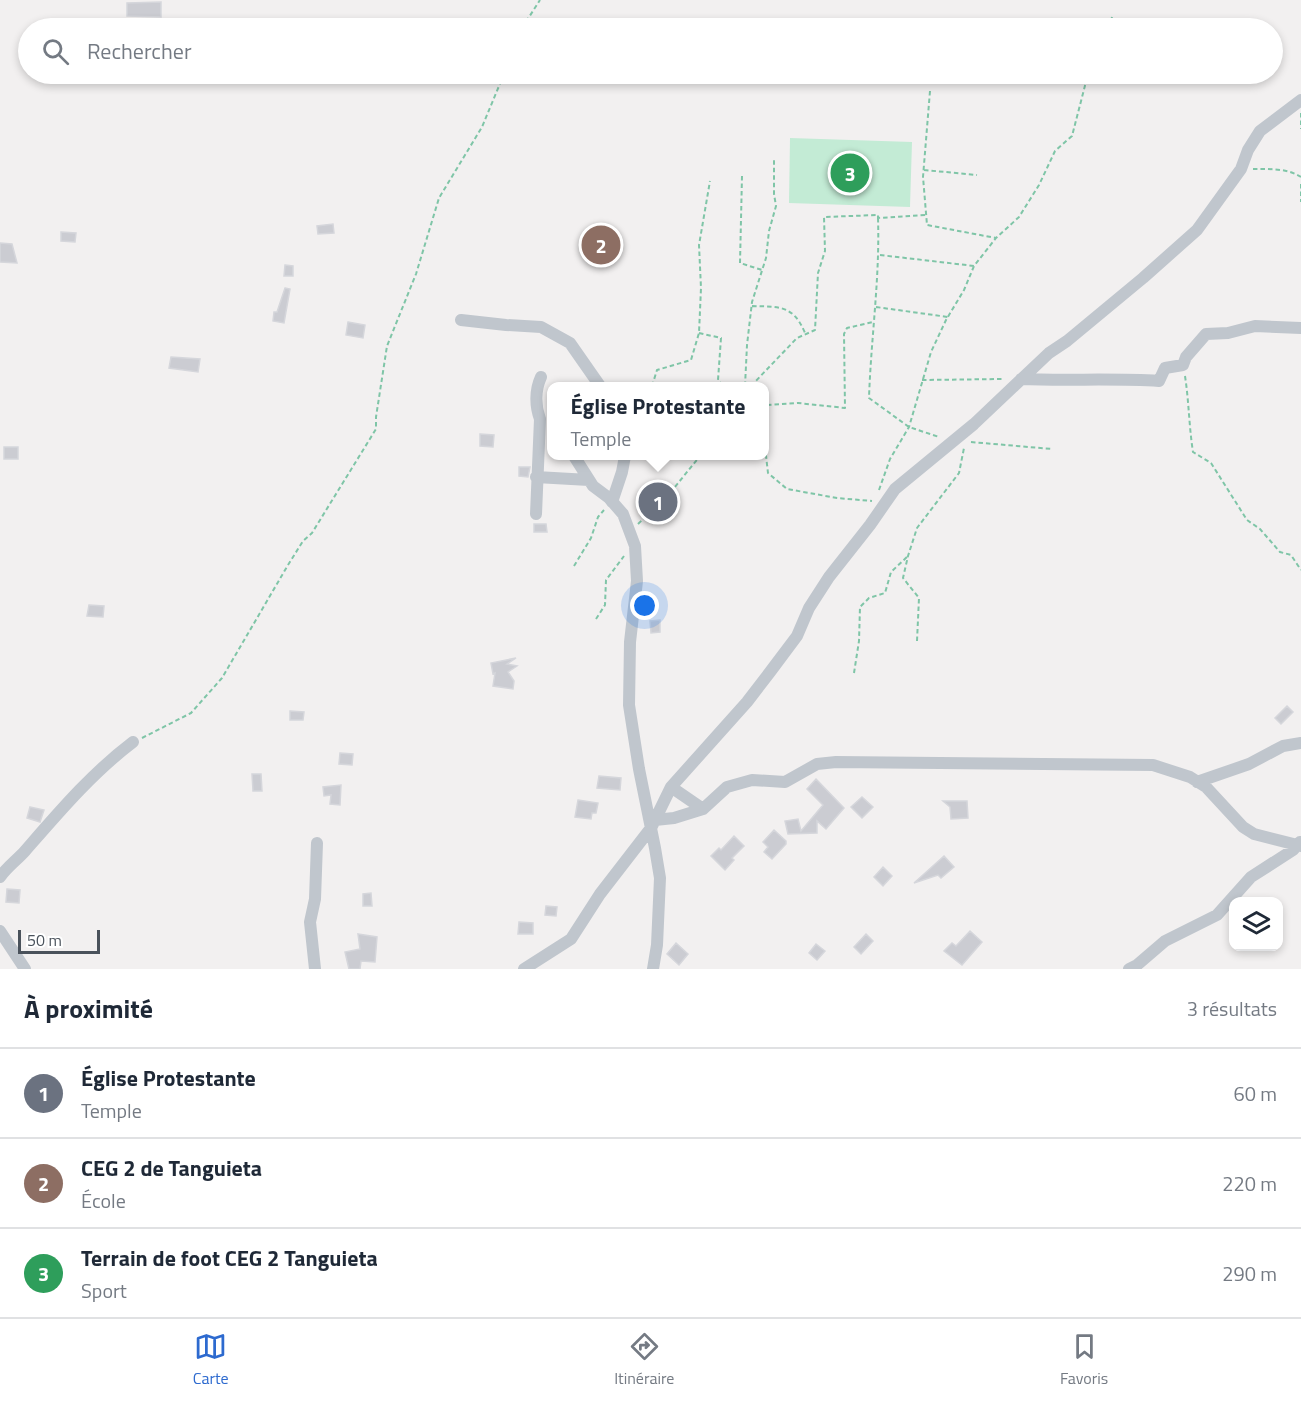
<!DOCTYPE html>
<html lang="fr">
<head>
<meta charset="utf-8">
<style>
  body { margin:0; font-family:"Titillium Web",sans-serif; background:#f2f2f3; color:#1f2937 }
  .controls { position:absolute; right:18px; bottom:18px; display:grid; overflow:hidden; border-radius:12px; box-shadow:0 3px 9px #0003 }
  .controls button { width:54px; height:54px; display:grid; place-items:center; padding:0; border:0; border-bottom:2px solid #e0e1e3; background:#fff; color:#1f2937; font:30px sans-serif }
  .scale { position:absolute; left:18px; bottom:15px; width:82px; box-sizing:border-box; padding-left:6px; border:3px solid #4a525b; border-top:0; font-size:16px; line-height:21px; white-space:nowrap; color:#4a525b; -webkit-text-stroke:4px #fff; paint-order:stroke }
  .you { position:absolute; left:645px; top:606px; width:21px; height:21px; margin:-15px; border:4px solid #fff; border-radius:50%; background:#1a73e8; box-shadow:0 0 0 9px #1a73e833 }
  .badge { display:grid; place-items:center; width:39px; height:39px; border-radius:50%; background:#2d6acf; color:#fff; font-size:20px; font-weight:700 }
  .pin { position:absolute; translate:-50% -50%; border:3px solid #fff; box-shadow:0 2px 6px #0006 }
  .popup { position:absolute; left:547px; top:382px; width:222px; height:78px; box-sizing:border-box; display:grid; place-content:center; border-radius:12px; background:#fff; filter:drop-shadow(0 2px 4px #0005); font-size:20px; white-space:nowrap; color:#747a83 }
  .popup b { font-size:22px; color:#1f2937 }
  .popup::after { content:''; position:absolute; left:50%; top:100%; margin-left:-12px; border:12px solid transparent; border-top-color:#fff }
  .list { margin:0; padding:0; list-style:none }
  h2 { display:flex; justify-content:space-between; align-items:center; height:78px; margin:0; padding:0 24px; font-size:26px }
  h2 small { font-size:20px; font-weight:400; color:#747a83 }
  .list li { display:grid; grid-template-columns:39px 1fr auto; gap:18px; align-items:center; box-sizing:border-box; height:90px; padding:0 24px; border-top:2px solid #e0e1e3 }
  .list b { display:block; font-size:22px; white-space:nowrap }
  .list p { margin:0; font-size:20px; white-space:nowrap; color:#747a83 }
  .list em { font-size:20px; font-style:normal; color:#747a83 }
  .icon { flex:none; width:33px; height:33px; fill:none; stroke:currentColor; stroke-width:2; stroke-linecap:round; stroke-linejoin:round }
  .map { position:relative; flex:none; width:1301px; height:969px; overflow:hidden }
  .search { position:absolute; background:#fff; box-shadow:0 3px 9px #0003; left:18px; right:18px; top:18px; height:66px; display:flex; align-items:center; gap:15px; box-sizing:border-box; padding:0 21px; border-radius:33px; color:#747a83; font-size:22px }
  .sheet { height:348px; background:#fff }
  nav { display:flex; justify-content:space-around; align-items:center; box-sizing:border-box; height:84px; border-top:2px solid #e0e1e3; background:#fff; font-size:16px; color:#747a83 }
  nav a { display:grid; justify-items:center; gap:3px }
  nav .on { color:#2d6acf }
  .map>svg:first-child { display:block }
  .green { fill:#c3ebd5 }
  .building { fill:#cbccd2; stroke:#d5d6db; stroke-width:1.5 }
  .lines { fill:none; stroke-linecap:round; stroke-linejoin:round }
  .path { stroke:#7fc5a7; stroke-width:2; stroke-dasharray:4.5 3; stroke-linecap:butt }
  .minor { stroke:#c0c6cd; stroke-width:12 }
</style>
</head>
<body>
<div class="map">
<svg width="1301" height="969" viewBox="0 0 1301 969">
  <rect width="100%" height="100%" fill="#f2f0f0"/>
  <path class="green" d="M 790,138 L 912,142 L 910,207 L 789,203 Z"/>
  <path class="building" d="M 161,2 L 161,17 L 127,16 L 127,3 Z
    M 333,224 L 334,233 L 318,234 L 317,226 Z
    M 61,232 L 76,233 L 75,242 L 61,241 Z
    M 0,243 L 12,244 L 17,263 L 0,262 Z
    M 285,265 L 293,266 L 293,276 L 284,276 Z
    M 285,288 L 290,289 L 284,323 L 273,321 L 274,312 L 277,312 Z
    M 348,322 L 365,325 L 363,338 L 346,335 Z
    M 171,357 L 200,359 L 198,372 L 169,368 Z
    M 480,434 L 494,435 L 493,447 L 480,446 Z
    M 4,447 L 18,447 L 18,459 L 4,459 Z
    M 519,467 L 530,467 L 528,477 L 519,476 Z
    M 648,488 L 657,490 L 655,502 L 646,500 Z
    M 534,524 L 546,524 L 547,532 L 534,532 Z
    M 89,605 L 104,606 L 103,617 L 87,616 Z
    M 660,620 L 660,632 L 651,633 L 650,621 Z
    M 516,658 L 507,664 L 517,666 L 508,672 L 514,681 L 513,689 L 493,686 L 495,673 L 493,674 L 491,663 Z
    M 1287,706 L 1293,712 L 1281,724 L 1275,718 Z
    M 290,711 L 304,712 L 303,720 L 290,720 Z
    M 340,753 L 353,754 L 352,765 L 339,764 Z
    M 252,774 L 261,774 L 262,791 L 253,791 Z
    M 599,776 L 621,778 L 620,790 L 597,788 Z
    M 816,779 L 844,808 L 826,829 L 817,821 L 817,833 L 788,834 L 785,821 L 798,819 L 801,831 L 823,805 L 807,789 Z
    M 341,785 L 340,805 L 330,804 L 331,795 L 324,796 L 323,787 Z
    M 862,797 L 873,807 L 862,818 L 851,807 Z
    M 578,800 L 598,803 L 596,813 L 592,813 L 591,819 L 575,817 Z
    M 943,801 L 967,801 L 968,818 L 951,819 L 950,807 Z
    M 30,807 L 44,810 L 40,822 L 27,818 Z
    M 774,830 L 786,841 L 786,844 L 772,859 L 764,852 L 768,847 L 763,842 Z
    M 734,836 L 744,846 L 732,858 L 734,860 L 725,870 L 711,856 L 719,848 L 721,850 Z
    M 944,856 L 954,867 L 941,878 L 938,875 L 914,883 Z
    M 883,867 L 892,876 L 883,886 L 874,877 Z
    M 7,889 L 20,890 L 19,903 L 6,902 Z
    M 371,893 L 372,906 L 363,906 L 363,894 Z
    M 546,906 L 557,907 L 556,916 L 545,915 Z
    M 519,922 L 533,923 L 533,934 L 518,934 Z
    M 970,931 L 982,942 L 962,965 L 944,951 L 952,943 L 956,946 Z
    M 358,934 L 377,937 L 375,962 L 361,961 L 360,969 L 349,969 L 345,952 L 360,949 Z
    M 866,934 L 873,941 L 861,954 L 854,947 Z
    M 676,943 L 688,954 L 679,965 L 667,954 Z
    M 816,944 L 825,951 L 817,960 L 809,953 Z"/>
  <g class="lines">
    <path class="path" d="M 522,28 L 540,0
      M 1110,28 L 1112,17
      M 930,91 L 923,177 L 927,225 L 996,238
      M 1301,113 L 1301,129
      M 1253,169 C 1269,169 1287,168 1301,177
      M 924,170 L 977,175
      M 742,176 L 740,263 L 762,270
      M 1301,184 L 1301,202
      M 878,218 C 880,278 871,338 869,398 L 909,427 L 939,437
      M 880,255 L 974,266
      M 752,306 C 778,307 793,304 805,333
      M 876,307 L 948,317
      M 699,333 L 721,338 L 718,380 L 723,386
      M 1185,376 C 1189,402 1189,427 1193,452 L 1211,463 L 1247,520 L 1260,529 L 1280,552 L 1291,555 L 1301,570
      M 922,380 L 1003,379
      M 652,386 L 657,370 L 691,360 L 699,333 L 701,288 L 699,245 L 710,181
      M 745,386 L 747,345 L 752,302 L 766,258 L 769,231 L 776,206 L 774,194 L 774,158
      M 751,386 L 797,338 L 815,330 L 818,273 L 825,251 L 824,217 L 878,215 L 878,218 L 925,215
      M 765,396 L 767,405 L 765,425
      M 767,405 L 798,403 L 845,408 L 844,334 L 847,328 L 873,322
      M 971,442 L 1052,449
      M 765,447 L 768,473 L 787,489 L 837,498 L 872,501
      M 879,490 L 890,459 L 909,427 L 931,352 L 946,320 L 964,290 L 974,266 L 996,238 L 1019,217 L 1039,185 L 1055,151 L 1072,136 L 1088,74
      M 638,524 L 670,493 L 700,456
      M 574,566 L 591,538 L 598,517 L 604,510
      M 596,619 L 605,605 L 606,580 L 624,556
      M 917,641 L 919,598 L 903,578 L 908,556 L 917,528 L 959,473 L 964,448
      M 854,673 L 859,641 L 860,607 L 869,598 L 885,593 L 891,572 L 908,556
      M 142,738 L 191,713 L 222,678 L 288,565 L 303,541 L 312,533 L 376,429 L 376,417 L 387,346 L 416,274 L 439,198 L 482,127 L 504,74"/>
    <path class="minor" d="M 461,320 L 506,325 L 541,327 L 570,343 L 600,386
      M 1021,379 C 1067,381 1113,378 1159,381 L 1165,368 L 1183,365 L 1186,357 L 1206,334 L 1228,333 L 1255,326 L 1301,328
      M 574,456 L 593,486 L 609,498 L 623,514 L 635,546 L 637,581 L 630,642 L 629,705 L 639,769 L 655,848 L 660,878 L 657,945 L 653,969
      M 536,477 L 589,480
      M 612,502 L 622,472 L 625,456
      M 536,514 L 540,419 C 535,406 535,390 541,377
      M 1197,782 L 1249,764 L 1283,746 L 1301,743
      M 671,787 L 703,809
      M 655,820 L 674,818 L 703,809 L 727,787 L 752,780 L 785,782 L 817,764 L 836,762 L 1153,765 L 1190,777 L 1206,787 L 1243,827 L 1254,834 L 1301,846
      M 0,877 C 7,867 17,860 25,851 C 59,812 92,773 133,742
      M 0,931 L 25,969
      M 315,969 L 310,922 L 315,899 L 317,843
      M 524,969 L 571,939 L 600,894 L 651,828 L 671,787 L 747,702 L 770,672 L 797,636 L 809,608 L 829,577 L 870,525 L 895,489 L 974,424 L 1049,353 L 1067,341 L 1143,278 L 1197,230 L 1241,169 L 1248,150 L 1260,131 L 1301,100
      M 1129,969 L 1137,965 L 1165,941 L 1217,915 L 1251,877 L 1293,850 L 1300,842"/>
  </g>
</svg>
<div class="controls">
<button><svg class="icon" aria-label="layers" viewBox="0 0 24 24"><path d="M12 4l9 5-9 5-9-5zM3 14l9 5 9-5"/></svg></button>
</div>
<div class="scale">50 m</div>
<div class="you"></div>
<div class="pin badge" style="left:658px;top:502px;background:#6b7280">1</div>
<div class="popup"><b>Église Protestante</b>Temple</div>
<div class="pin badge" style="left:601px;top:245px;background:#8d6e63">2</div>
<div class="pin badge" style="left:850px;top:173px;background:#2e9e5b">3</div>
<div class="search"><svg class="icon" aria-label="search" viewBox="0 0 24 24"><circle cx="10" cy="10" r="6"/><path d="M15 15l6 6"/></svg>Rechercher</div>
</div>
<section class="sheet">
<h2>À proximité<small>3 résultats</small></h2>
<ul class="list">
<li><span class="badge" style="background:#6b7280">1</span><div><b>Église Protestante</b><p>Temple</p></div><em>60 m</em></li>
<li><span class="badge" style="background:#8d6e63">2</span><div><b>CEG 2 de Tanguieta</b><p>École</p></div><em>220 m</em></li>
<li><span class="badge" style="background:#2e9e5b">3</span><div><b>Terrain de foot CEG 2 Tanguieta</b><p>Sport</p></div><em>290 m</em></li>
</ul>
</section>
<nav>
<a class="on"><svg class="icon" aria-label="map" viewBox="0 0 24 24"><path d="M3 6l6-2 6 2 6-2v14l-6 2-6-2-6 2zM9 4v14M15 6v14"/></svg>Carte</a>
<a><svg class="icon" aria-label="directions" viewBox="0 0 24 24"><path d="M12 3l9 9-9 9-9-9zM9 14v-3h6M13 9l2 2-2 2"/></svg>Itinéraire</a>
<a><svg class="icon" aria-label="saved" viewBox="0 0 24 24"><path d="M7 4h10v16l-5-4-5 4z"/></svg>Favoris</a>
</nav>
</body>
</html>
